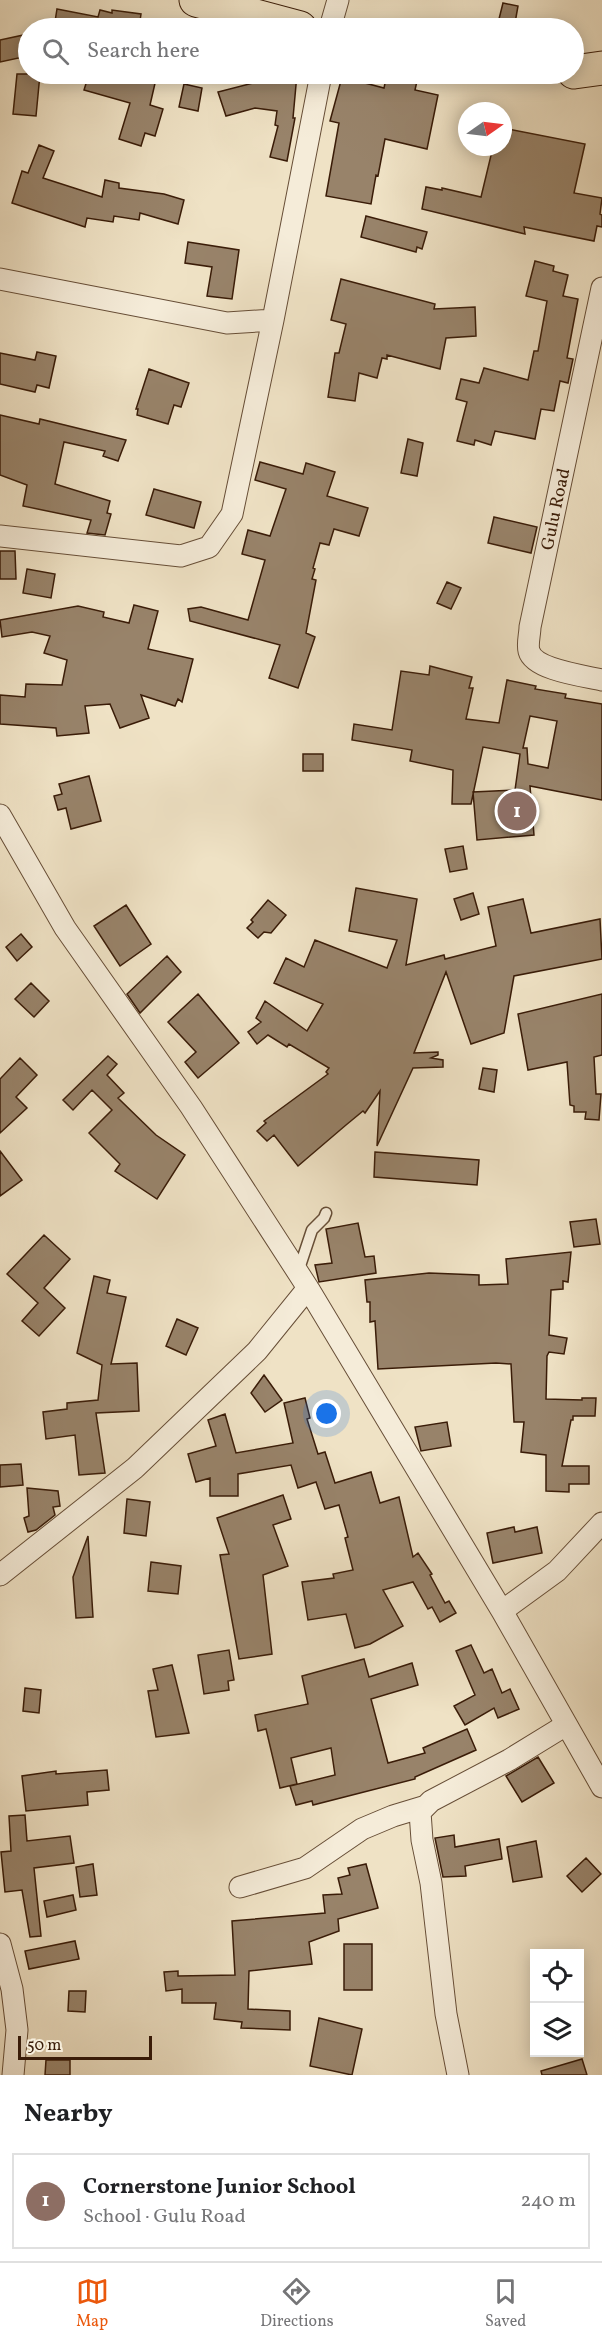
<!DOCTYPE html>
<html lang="en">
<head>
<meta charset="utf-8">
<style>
  body { margin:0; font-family:Vollkorn,serif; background:#f6f6f6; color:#202124 }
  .controls { position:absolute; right:18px; bottom:18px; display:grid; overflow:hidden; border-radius:0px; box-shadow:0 3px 15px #0003 }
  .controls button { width:54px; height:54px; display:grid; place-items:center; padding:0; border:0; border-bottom:2px solid #e0e0e0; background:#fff; color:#202124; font:30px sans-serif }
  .compass { position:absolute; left:458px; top:102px; width:54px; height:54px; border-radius:50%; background:#fff; box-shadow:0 3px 15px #0003; rotate:76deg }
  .scale { position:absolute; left:18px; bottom:15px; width:134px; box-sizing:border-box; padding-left:6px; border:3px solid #3a1c08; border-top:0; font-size:16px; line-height:21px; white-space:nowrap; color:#3a1c08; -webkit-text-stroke:4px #f5ecd9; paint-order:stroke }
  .you { position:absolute; left:327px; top:1414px; width:21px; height:21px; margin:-15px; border:4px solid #fff; border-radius:50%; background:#1a73e8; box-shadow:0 0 0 9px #1a73e833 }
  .badge { display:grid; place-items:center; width:39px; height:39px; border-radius:50%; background:#ea580c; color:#fff; font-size:20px; font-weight:700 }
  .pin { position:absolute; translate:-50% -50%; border:3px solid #fff; box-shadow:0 2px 6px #0006 }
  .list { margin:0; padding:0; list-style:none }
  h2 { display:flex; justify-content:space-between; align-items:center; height:78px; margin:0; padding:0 24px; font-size:26px }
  h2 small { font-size:20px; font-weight:400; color:#757577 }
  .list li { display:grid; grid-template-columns:39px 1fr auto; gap:18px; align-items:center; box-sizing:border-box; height:96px; margin:0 12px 12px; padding:0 12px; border:2px solid #e0e0e0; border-radius:0px }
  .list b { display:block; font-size:22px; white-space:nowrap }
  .list p { margin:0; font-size:20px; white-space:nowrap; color:#757577 }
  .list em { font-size:20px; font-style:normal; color:#757577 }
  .icon { flex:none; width:33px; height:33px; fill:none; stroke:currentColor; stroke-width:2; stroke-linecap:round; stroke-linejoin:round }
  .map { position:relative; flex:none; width:602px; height:2075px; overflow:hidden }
  .search { position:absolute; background:#fff; box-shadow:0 3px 15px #0003; left:18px; right:18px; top:18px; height:66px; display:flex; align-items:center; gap:15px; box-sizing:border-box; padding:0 21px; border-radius:33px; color:#757577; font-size:22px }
  .sheet { height:186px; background:#fff }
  nav { display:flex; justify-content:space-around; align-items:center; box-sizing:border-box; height:84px; border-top:2px solid #e0e0e0; background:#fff; font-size:16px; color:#757577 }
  nav a { display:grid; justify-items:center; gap:3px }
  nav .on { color:#ea580c }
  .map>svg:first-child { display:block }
  .building { fill:#98836a; stroke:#3a1c08; stroke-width:1.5; fill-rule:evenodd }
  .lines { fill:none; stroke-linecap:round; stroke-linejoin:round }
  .lane-casing { stroke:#674e37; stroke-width:13 }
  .street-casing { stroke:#674e37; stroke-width:23 }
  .primary-casing { stroke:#3a1c08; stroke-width:35 }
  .lane { stroke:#f5ecd9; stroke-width:10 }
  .street { stroke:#f5ecd9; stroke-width:21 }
  .primary { stroke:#efe2c5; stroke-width:33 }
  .labels { text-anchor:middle; stroke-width:4.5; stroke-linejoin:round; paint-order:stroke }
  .street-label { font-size:18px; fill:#3a1c08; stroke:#f5ecd9 }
</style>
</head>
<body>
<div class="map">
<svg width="602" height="2075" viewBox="0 0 602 2075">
  <rect width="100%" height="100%" fill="#efe2c5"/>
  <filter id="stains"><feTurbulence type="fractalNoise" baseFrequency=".00333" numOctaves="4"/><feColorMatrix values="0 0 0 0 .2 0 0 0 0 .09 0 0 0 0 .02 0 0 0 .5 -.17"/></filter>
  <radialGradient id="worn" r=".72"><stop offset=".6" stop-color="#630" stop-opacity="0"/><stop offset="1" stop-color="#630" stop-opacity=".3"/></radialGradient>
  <path class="building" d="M 503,3 L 518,6 L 515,23 L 499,19 Z
    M 57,9 L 98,17 L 100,10 L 112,13 L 112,10 L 141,14 L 139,28 L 54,28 Z
    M 28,34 L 28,56 L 0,62 L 0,40 Z
    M 17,74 L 40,74 L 36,116 L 13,114 Z
    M 89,74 L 133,74 L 156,79 L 150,105 L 163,109 L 155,136 L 145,133 L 141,146 L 119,139 L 130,103 L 84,90 Z
    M 273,74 L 297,74 L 293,118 L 295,118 L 287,161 L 270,157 L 278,126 L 275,125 L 277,111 L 255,108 L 226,116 L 218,92 L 273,78 Z
    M 387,74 L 417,81 L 415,90 L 438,95 L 427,149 L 385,139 L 378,176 L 376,175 L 371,204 L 326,196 L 339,123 L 330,121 L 342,77 L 384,88 Z
    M 184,84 L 202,88 L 198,111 L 179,107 Z
    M 503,128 L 585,144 L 574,193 L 602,198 L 600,214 L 602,215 L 602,227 L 597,226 L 594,241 L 524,227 L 525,234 L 422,209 L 426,187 L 442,190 L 442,188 L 481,197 L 493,147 L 503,147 Z
    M 39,145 L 54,151 L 43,178 L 102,197 L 105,180 L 119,183 L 119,188 L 164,194 L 184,200 L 178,224 L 140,213 L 139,220 L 114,216 L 113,222 L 87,218 L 85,227 L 12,203 L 22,171 L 28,173 Z
    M 366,216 L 427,232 L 422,249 L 417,247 L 416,252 L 361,237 Z
    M 188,242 L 239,250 L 232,299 L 207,296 L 212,267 L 185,263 Z
    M 535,261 L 554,266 L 553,271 L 568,275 L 563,296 L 578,299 L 567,358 L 573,359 L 568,383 L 560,381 L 554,411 L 541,409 L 535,439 L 495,431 L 491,445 L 475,440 L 474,445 L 457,441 L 467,402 L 456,399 L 461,379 L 479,383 L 484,368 L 528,380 L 534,351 L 538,351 L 547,301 L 526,296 Z
    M 341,279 L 435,304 L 434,309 L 475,307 L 476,336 L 446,338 L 440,369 L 387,355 L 387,359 L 382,358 L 377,378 L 359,373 L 355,401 L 328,397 L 335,353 L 339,353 L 346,324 L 331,320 Z
    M 37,352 L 56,356 L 49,388 L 37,385 L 35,392 L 0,384 L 0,353 L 35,360 Z
    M 149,369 L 189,383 L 181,407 L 174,405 L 168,424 L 137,415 L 138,409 L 136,409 Z
    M 0,415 L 39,424 L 40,419 L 126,440 L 118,461 L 103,456 L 105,451 L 64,442 L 55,484 L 110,501 L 107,513 L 111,514 L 105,535 L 87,533 L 91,520 L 23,506 L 27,485 L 0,475 Z
    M 408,439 L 423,443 L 417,476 L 401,473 Z
    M 260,462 L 303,474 L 306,463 L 335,472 L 327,496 L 368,508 L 359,536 L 334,529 L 329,545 L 320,543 L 313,568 L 315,569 L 312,579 L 316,580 L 306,633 L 315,637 L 298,688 L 269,678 L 280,645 L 190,621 L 188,609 L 201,607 L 248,620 L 265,560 L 242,554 L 248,530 L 270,536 L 286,489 L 255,480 Z
    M 154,489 L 201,502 L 194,528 L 146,515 Z
    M 494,517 L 537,527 L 531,553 L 488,543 Z
    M 0,551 L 15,551 L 16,579 L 0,579 Z
    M 27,569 L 55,574 L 51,598 L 23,593 Z
    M 447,582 L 461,588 L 451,609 L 437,603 Z
    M 134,605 L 158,611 L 148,649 L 193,659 L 182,702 L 178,699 L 175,706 L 141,695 L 149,718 L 120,728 L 110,704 L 85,706 L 89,733 L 57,736 L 56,728 L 0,724 L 0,695 L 25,697 L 26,684 L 62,685 L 67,660 L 44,653 L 50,636 L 32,632 L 2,637 L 0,620 L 78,606 L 104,612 L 103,617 L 129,623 Z
    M 430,666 L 472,677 L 469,688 L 473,688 L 466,719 L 499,723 L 507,680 L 536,686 L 535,689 L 566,694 L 565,698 L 602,704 L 602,800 L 530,786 L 534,835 L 477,840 L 473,792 L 515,790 L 520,754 L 483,747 L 471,804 L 452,804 L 453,770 L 410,761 L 412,750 L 352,740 L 354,724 L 392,730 L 401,671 L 429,675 ZM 530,716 L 557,721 L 548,768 L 528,764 L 527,748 L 523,748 Z
    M 303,754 L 323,754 L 323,771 L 303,771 Z
    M 89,776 L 101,821 L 71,829 L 66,808 L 58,810 L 54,796 L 62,794 L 59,784 Z
    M 463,846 L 467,869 L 450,872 L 445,849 Z
    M 356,888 L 417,899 L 406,965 L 444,955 L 445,959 L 496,946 L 488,907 L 523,899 L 531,933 L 600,919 L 602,959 L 514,976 L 504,1033 L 471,1044 L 446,972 L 414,1053 L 438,1052 L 438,1055 L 431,1058 L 443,1060 L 443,1067 L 413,1068 L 377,1146 L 380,1091 L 365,1113 L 363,1111 L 346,1125 L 298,1166 L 274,1135 L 267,1141 L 257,1131 L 266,1123 L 264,1121 L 328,1074 L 326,1072 L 329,1068 L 289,1044 L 287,1047 L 268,1035 L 257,1044 L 248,1032 L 261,1022 L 256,1018 L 265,1001 L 307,1031 L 323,1004 L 274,983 L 286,958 L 304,967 L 315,940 L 387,968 L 397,940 L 349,931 Z
    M 473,893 L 479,914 L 461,920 L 454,899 Z
    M 268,900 L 286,915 L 271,933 L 264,932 L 258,938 L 247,928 L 253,922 L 251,920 Z
    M 126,905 L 151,944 L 120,966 L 94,926 Z
    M 21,934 L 32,947 L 17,961 L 6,947 Z
    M 167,956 L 181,972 L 140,1013 L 127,994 Z
    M 31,983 L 49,1001 L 34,1017 L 15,999 Z
    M 198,994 L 239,1043 L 198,1078 L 185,1062 L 196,1052 L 168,1022 Z
    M 602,994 L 602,1055 L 594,1057 L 596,1094 L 601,1094 L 599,1120 L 585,1119 L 586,1112 L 574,1112 L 574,1106 L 570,1105 L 567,1062 L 528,1070 L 518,1014 Z
    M 108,1056 L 117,1064 L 107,1075 L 124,1093 L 118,1098 L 156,1135 L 185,1155 L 157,1199 L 115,1171 L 120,1164 L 89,1133 L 112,1110 L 92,1090 L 73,1110 L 63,1100 Z
    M 20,1058 L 37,1075 L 16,1097 L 27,1108 L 0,1133 L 0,1079 Z
    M 483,1068 L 497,1070 L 494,1092 L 479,1089 Z
    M 0,1151 L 22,1180 L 0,1196 Z
    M 375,1152 L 479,1160 L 477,1185 L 374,1177 Z
    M 596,1219 L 600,1244 L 574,1247 L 570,1222 Z
    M 358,1223 L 365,1257 L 374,1256 L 376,1273 L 319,1282 L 315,1265 L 332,1263 L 326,1229 Z
    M 44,1235 L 70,1259 L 44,1288 L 65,1308 L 39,1336 L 22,1321 L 38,1303 L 7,1274 Z
    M 571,1252 L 568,1282 L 563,1281 L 563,1289 L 551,1290 L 549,1335 L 567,1338 L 564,1354 L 549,1352 L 547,1356 L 546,1399 L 582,1400 L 582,1398 L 596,1398 L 595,1416 L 573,1416 L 573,1420 L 571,1420 L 562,1466 L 589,1466 L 589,1484 L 569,1484 L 569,1492 L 546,1491 L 546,1455 L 521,1452 L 524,1422 L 514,1422 L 511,1364 L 496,1363 L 378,1369 L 375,1321 L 370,1322 L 370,1302 L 367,1302 L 365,1280 L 429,1273 L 479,1275 L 479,1285 L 508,1284 L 506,1259 Z
    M 94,1276 L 110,1280 L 107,1293 L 126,1297 L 111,1364 L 137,1363 L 139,1411 L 96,1413 L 105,1473 L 79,1475 L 75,1435 L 46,1439 L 43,1412 L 67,1409 L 67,1403 L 98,1400 L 102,1365 L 77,1353 Z
    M 177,1319 L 198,1328 L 186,1355 L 166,1346 Z
    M 264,1375 L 282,1400 L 265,1412 L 251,1393 Z
    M 305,1398 L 310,1418 L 307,1419 L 318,1454 L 325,1452 L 335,1483 L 371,1472 L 380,1503 L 399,1497 L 413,1557 L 418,1553 L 432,1574 L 430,1575 L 445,1603 L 449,1601 L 456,1613 L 440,1622 L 432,1607 L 428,1609 L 413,1582 L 383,1590 L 403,1626 L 370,1644 L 355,1648 L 346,1614 L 308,1620 L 302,1582 L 334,1578 L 333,1574 L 353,1570 L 345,1538 L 348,1537 L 339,1505 L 325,1509 L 316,1482 L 298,1488 L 291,1465 L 238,1474 L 238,1496 L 210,1496 L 210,1478 L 196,1482 L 188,1454 L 216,1446 L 208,1420 L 225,1414 L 236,1453 L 293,1443 L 284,1403 Z
    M 447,1422 L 451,1446 L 421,1451 L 415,1427 Z
    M 21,1464 L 23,1485 L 0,1487 L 0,1465 Z
    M 27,1488 L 58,1491 L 60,1506 L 53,1507 L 55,1515 L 36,1530 L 28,1532 L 24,1518 L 29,1516 Z
    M 283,1495 L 291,1519 L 273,1525 L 288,1566 L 263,1575 L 272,1654 L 239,1659 L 220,1555 L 229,1554 L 217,1518 Z
    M 127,1499 L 150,1502 L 146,1536 L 124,1533 Z
    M 514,1527 L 515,1532 L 537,1527 L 542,1553 L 493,1563 L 487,1533 Z
    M 88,1536 L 93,1617 L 76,1618 L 73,1577 Z
    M 151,1562 L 181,1566 L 178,1594 L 148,1591 Z
    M 471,1645 L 484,1673 L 492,1669 L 502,1693 L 510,1689 L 519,1709 L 498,1718 L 494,1708 L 465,1725 L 454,1706 L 475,1695 L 456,1651 Z
    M 229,1650 L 234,1680 L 228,1681 L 229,1690 L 204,1694 L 198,1655 Z
    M 364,1659 L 369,1677 L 412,1663 L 418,1685 L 371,1699 L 388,1763 L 425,1753 L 423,1748 L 467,1729 L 476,1750 L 415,1777 L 415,1779 L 313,1805 L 312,1801 L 296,1805 L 290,1786 L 335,1775 L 331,1748 L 291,1758 L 297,1784 L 280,1788 L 266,1729 L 258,1731 L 255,1715 L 308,1704 L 302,1676 Z
    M 172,1665 L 189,1733 L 156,1737 L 148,1691 L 158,1690 L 153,1669 Z
    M 25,1688 L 41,1690 L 39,1713 L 23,1711 Z
    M 538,1757 L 554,1783 L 522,1802 L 506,1776 Z
    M 107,1770 L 109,1790 L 87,1792 L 88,1805 L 26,1811 L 22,1776 L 56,1771 L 56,1774 Z
    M 25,1815 L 27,1841 L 70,1836 L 74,1863 L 34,1868 L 41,1936 L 30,1937 L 22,1890 L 5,1892 L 1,1852 L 11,1851 L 9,1816 Z
    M 454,1835 L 455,1847 L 499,1839 L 502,1859 L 465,1866 L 466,1876 L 443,1877 L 435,1838 Z
    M 536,1841 L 542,1877 L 513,1882 L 507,1847 Z
    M 586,1858 L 601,1874 L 582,1892 L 567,1876 Z
    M 93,1864 L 97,1895 L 80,1897 L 76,1867 Z
    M 366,1864 L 378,1908 L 338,1919 L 339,1931 L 309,1942 L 312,1964 L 249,1971 L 248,2009 L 290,2011 L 290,2030 L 241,2028 L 242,2022 L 214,2019 L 216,2003 L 182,2003 L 182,1989 L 166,1991 L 164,1972 L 178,1971 L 178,1976 L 235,1975 L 232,1921 L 325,1913 L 323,1895 L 342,1894 L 338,1878 L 350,1875 L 348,1868 Z
    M 73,1895 L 76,1910 L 47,1917 L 44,1901 Z
    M 75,1941 L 79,1959 L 29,1969 L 25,1951 Z
    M 344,1944 L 372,1944 L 372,1990 L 344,1990 Z
    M 69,1991 L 86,1991 L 85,2012 L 68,2011 Z
    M 319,2018 L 362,2029 L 352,2075 L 310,2066 Z
    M 582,2059 L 587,2075 L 542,2075 L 541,2071 Z
    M 46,2060 L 70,2060 L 70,2075 L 45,2075 Z"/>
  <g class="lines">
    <defs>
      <path id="lane" d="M 298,1272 L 312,1230 L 324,1218 L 326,1213"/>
      <path id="street" d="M 330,28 L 338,0
        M 0,279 L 227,323 L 273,320
        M 602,288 L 530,627 C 530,634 527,644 529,651 C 534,670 585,676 602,680
        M 0,536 L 181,556 L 209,547 L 232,514 L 273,320 L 321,74
        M 0,815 L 65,928 L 191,1107 L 308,1288 L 502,1611 L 602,1787
        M 0,1575 L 135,1468 L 257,1351 L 308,1288
        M 502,1611 L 557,1571 L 602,1523
        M 240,1887 L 305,1868 L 362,1829 L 393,1816 L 426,1806
        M 0,1944 L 12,1989 L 17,2030 L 13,2075
        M 458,2075 L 446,2014 L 431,1883 L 422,1840 L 420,1812 L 431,1801 L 509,1760 L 566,1725"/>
      <path id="primary" d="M 196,0 L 300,28
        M 574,72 L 602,68"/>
    </defs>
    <use href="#lane" class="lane-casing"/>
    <use href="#street" class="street-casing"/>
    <use href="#primary" class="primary-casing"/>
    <use href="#lane" class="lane"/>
    <use href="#street" class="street"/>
    <use href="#primary" class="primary"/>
  </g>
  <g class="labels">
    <g class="street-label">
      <text transform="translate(555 509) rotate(-78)" y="6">Gulu Road</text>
    </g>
  </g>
  <rect width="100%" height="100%" filter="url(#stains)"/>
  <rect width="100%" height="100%" fill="url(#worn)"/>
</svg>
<div class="controls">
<button><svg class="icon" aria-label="locate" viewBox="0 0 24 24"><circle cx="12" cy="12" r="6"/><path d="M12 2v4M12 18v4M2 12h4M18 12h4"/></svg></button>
<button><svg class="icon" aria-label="layers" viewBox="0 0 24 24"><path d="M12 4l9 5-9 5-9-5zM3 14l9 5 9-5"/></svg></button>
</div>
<svg class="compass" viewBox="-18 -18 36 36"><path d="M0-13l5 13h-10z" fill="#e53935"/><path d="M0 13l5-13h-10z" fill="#757577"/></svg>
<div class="scale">50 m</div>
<div class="you"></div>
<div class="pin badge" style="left:517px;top:811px;background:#8d6e63">1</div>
<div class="search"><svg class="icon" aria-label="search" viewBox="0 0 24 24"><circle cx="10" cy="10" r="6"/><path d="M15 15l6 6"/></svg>Search here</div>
</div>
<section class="sheet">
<h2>Nearby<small></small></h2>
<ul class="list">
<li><span class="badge" style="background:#8d6e63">1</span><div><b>Cornerstone Junior School</b><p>School · Gulu Road</p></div><em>240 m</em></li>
</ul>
</section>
<nav>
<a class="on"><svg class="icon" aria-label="map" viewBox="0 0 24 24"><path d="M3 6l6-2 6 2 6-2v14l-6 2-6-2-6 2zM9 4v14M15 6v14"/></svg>Map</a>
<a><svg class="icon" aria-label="directions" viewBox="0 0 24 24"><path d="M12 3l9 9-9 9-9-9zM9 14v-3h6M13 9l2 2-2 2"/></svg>Directions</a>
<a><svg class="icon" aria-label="saved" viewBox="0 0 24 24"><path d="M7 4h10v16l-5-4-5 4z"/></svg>Saved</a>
</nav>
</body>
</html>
